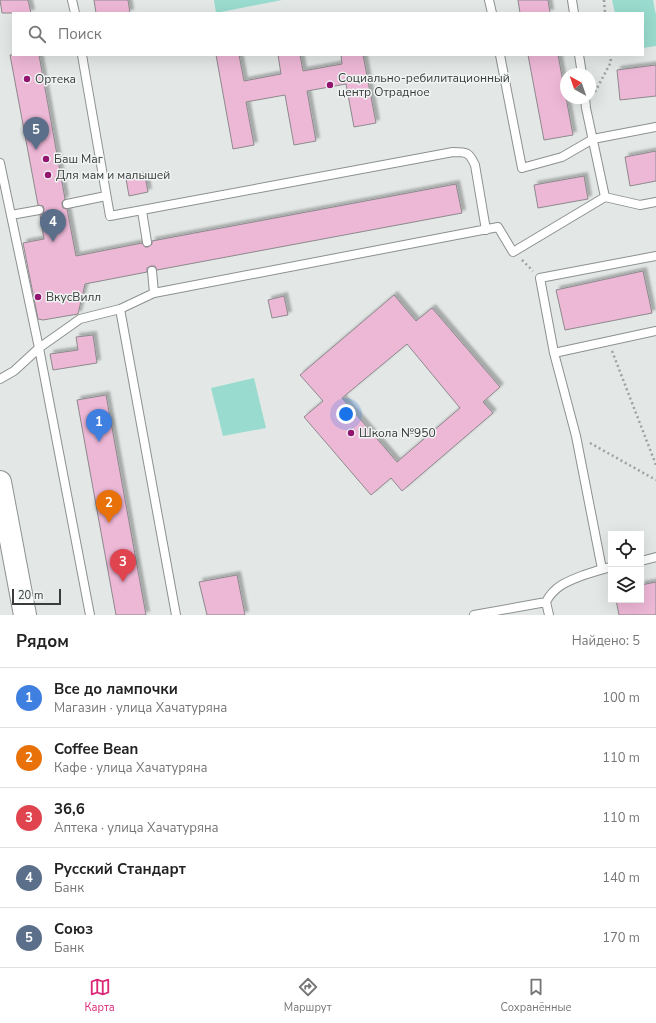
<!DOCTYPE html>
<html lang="ru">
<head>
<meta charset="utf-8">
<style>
  body { margin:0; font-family:"Nunito Sans",sans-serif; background:#f2f2f2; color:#222 }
  .controls { position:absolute; right:12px; bottom:12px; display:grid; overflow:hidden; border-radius:0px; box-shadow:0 4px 16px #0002 }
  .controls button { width:36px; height:36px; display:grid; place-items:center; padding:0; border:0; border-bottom:1px solid #e0e0e0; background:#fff; color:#222; font:20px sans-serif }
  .compass { position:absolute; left:560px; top:68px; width:36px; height:36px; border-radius:50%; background:#fff; box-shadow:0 4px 16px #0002; rotate:320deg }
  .scale { position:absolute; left:12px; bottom:10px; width:49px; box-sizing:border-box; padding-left:4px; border:2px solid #3a3c3b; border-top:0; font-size:11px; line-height:14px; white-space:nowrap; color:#3a3c3b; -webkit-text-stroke:3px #f0f5f4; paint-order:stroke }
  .you { position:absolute; left:346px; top:414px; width:14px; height:14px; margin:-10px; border:3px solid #fff; border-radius:50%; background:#1a73e8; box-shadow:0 0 0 6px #1a73e833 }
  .badge { display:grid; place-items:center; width:26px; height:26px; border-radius:50%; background:#db2777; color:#fff; font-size:13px; font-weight:700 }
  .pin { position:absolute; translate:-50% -33px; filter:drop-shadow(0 1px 2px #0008) }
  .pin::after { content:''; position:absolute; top:21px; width:14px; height:12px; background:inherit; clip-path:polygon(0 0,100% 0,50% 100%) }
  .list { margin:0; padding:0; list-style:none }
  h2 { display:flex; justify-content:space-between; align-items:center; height:52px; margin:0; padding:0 16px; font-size:17px }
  h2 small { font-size:13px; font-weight:400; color:#767676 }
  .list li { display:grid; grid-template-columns:26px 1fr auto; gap:12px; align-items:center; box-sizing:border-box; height:60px; padding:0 16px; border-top:1px solid #e0e0e0 }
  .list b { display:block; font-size:15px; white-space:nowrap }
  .list p { margin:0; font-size:13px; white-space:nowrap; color:#767676 }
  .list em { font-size:13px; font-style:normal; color:#767676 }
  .icon { flex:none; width:22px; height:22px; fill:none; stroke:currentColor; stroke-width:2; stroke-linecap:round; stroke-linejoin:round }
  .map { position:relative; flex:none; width:656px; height:615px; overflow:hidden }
  .search { position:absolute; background:#fff; box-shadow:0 4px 16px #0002; left:12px; right:12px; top:12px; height:44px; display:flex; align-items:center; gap:10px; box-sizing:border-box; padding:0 14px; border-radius:0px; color:#767676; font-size:15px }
  .sheet { height:352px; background:#fff }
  nav { display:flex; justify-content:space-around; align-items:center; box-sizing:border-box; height:56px; border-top:1px solid #e0e0e0; background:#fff; font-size:11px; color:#767676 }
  nav a { display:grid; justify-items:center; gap:2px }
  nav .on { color:#db2777 }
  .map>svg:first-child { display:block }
  .green { fill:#99dbce }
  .building { fill:#edb7d6; stroke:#8d898c; fill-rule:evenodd; filter:url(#shadow) }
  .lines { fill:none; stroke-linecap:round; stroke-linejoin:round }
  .lane-casing { stroke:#8c9190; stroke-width:10 }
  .secondary-casing { stroke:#8c9190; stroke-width:24 }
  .path { stroke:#9da1a0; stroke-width:2.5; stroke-dasharray:2 3; stroke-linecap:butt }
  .lane { stroke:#fff; stroke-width:8 }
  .secondary { stroke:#fff; stroke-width:22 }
  .poi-dot { fill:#931570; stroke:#f0f5f4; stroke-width:1.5 }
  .labels { text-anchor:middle; stroke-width:3; stroke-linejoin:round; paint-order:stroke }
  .poi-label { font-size:12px; fill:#3a3c3b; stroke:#f0f5f4; text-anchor:start }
</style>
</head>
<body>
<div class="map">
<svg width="656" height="615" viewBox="0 0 656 615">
  <defs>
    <filter id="shadow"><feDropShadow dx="3.5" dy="-3.5" stdDeviation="1" flood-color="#0004"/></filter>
  </defs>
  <rect width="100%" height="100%" fill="#e3e8e7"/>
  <path class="green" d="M 214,0 L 282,0 L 216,13 Z
    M 612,0 L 653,0 L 656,15 L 656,46 L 643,48 L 643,13 L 615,13 Z
    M 254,378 L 266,428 L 223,436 L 211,388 Z"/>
  <path class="building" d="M 0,0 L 28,0 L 31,13 L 2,13 Z
    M 94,0 L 128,0 L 130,13 L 96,13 Z
    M 518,0 L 548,0 L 550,13 L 520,13 Z
    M 10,55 L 39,55 L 65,199 L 62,202 L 62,205 L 63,208 L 67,209 L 76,256 L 142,243 L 145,247 L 148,247 L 152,244 L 152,241 L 456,184 L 462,213 L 157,270 L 155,266 L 151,266 L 147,268 L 147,272 L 85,284 L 78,314 L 43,320 L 38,319 L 23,243 L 44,239 L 40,215 L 43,214 L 44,209 L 43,206 L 38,205 Z
    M 216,55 L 239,55 L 244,81 L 281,74 L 278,55 L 300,55 L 303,71 L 342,64 L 341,55 L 363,55 L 376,123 L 354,127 L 346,84 L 307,91 L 316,141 L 294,145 L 285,95 L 246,102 L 254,145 L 233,149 Z
    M 528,55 L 558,55 L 573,135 L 544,140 Z
    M 656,65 L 656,96 L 620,100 L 617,70 Z
    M 656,151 L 656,181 L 630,186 L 625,157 Z
    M 145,176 L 148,192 L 129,196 L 126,179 Z
    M 584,176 L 588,199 L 538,208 L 534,185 Z
    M 643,271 L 652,313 L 565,330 L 556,290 Z
    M 394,295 L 416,321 L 432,308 L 500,387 L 483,402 L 493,413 L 402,491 L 391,478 L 371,495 L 304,417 L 323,401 L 300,375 ZM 407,344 L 460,408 L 397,462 L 342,398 Z
    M 284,296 L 288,315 L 272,318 L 268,300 Z
    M 93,335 L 97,363 L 53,370 L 50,354 L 78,350 L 76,337 Z
    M 106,395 L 146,615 L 116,615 L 77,400 Z
    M 237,575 L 245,615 L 207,615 L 199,582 Z
    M 656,582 L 656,615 L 619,615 L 616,600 L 641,600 L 641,585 Z"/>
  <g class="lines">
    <defs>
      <path id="lane" d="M 72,0 L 75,13
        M 489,0 L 492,13
        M 572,0 L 574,13
        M 82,55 L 110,216 L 453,152 C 467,152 469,152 475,165 L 486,230
        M 500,55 L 522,168 L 562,157 L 593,139 L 656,127
        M 579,55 L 582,74
        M 585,98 L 586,108 L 605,197
        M 0,163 L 39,348 L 90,615
        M 67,204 L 106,196
        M 142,211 L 147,242
        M 11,215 L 39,210
        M 152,271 L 154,293
        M 120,309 L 176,615
        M 554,353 L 656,331
        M 0,379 L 14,371 L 39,348 L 80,319 L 120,309 L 154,293 L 498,227 L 513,252 L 605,197 L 640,205 L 656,202
        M 641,561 L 656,557
        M 602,569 L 576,436 L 554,353 L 540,278 L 656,256
        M 546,602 C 554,586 568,581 584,575 C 593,572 602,569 611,567
        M 474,615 L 546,602 L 549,615"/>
      <path id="secondary" d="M 0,482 L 25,615"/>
    </defs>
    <use href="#lane" class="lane-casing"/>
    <use href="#secondary" class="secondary-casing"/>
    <path class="path" d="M 604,0 L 605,13
      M 595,92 L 611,62 L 610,55
      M 522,260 L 533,271
      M 612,351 L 656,465
      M 590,443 L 656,480"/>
    <use href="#lane" class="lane"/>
    <use href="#secondary" class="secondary"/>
  </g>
  <g class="poi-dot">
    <circle cx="27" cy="79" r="4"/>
    <circle cx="330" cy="85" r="4"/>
    <circle cx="46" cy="159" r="4"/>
    <circle cx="48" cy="175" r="4"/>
    <circle cx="38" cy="297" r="4"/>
    <circle cx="351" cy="433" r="4"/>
  </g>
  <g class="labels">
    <g class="poi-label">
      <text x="338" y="82">Социально-ребилитационный<tspan x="338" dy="14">центр Отрадное</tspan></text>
      <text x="35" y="83">Ортека</text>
      <text x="54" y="163">Баш Маг</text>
      <text x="56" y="179">Для мам и малышей</text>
      <text x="46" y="301">ВкусВилл</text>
      <text x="359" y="437">Школа №950</text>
    </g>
  </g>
</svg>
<div class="controls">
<button><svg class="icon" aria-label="locate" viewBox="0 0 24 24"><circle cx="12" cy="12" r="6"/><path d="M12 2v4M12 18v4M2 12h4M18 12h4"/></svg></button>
<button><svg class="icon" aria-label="layers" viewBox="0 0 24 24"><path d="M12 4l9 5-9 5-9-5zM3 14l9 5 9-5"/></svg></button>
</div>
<svg class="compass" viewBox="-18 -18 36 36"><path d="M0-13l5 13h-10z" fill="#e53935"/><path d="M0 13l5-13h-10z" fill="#767676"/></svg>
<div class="scale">20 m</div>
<div class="you"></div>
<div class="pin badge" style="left:99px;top:442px;background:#3f7fe0">1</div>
<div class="pin badge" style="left:109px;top:523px;background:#e8710a">2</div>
<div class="pin badge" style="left:123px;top:582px;background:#e0444e">3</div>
<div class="pin badge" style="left:53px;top:242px;background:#5c6f8a">4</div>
<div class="pin badge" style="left:36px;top:150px;background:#5c6f8a">5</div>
<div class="search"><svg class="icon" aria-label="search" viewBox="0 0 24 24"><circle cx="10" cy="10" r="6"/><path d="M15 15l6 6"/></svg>Поиск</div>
</div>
<section class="sheet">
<h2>Рядом<small>Найдено: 5</small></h2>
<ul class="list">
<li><span class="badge" style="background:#3f7fe0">1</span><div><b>Все до лампочки</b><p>Магазин · улица Хачатуряна</p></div><em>100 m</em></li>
<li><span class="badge" style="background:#e8710a">2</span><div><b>Coffee Bean</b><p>Кафе · улица Хачатуряна</p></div><em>110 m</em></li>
<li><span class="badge" style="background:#e0444e">3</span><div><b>36,6</b><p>Аптека · улица Хачатуряна</p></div><em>110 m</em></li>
<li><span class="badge" style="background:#5c6f8a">4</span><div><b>Русский Стандарт</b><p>Банк</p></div><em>140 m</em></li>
<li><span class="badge" style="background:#5c6f8a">5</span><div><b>Союз</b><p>Банк</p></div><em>170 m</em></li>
</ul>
</section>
<nav>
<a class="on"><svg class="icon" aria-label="map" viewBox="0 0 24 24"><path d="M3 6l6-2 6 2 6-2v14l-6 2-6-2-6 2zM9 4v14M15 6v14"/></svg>Карта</a>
<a><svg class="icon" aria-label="directions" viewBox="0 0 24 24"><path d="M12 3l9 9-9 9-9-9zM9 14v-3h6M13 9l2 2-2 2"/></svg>Маршрут</a>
<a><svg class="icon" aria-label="saved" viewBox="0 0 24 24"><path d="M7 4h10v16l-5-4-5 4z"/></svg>Сохранённые</a>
</nav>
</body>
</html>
